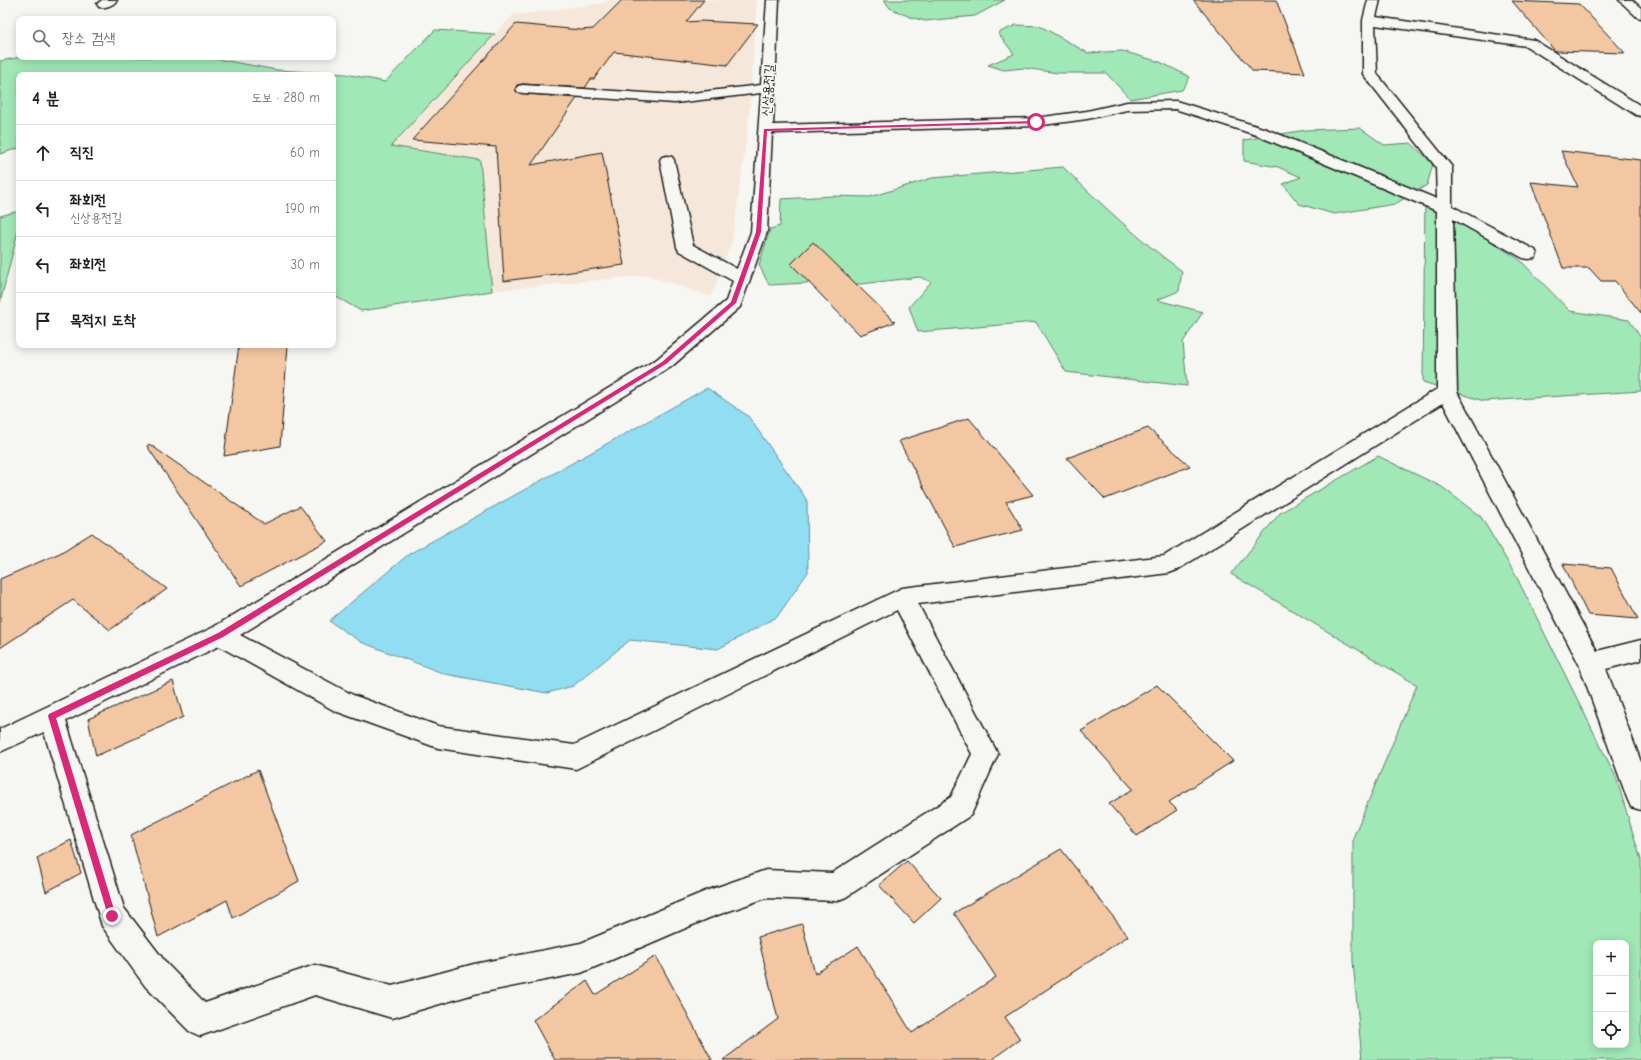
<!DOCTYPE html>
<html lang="ko">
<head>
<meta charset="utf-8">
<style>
  body { margin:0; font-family:"Comic Neue","Poor Story",sans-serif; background:#f6f6f6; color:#202124 }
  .controls { position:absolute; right:12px; bottom:12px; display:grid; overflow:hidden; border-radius:8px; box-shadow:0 2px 10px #0003 }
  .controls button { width:36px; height:36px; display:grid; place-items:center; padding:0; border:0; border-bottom:1px solid #e0e0e0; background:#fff; color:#202124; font:20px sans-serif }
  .stop { position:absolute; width:12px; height:12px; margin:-9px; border:3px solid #db2777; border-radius:50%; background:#fff }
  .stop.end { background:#db2777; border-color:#fff; box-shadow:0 1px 4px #0008 }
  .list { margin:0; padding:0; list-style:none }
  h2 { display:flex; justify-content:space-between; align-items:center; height:52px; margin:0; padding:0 16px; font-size:17px }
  h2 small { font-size:13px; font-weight:400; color:#757577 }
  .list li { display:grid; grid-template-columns:26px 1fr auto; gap:12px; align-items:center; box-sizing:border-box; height:56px; padding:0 16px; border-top:1px solid #e0e0e0 }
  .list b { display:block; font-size:15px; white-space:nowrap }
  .list p { margin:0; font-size:13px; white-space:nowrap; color:#757577 }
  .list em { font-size:13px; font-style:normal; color:#757577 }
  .icon { flex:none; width:22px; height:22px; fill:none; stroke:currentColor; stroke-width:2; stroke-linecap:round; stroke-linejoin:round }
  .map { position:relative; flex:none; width:1641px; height:1060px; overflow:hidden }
  .search { position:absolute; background:#fff; box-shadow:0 2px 10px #0003; left:16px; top:16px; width:320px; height:44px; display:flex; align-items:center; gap:10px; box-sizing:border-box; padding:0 14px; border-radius:8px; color:#757577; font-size:15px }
  .panel { position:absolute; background:#fff; box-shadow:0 2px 10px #0003; left:16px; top:72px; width:320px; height:276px; border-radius:8px }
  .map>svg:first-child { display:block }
  .built { fill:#f5e8da }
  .green { fill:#a0e8b6; stroke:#5e8269; fill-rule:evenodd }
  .water { fill:#91def2; stroke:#62909c }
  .building { fill:#f2c7a1; stroke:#1c1c1c }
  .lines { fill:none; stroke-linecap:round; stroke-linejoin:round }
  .minor-casing { stroke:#1c1c1c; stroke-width:3 }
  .minor { fill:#f6f6f2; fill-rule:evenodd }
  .route { fill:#db2777 }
  .labels { text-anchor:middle; stroke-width:3.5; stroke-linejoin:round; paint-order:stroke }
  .street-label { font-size:13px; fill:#1c1c1c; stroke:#f6f6f2 }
</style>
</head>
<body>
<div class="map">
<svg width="1641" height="1060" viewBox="0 0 1641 1060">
  <rect width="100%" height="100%" fill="#f6f6f2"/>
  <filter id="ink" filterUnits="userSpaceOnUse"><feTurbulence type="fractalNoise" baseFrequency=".025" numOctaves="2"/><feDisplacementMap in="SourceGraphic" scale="8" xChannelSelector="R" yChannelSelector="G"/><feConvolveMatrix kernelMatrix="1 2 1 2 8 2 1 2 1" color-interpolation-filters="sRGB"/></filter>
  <g filter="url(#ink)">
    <path class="built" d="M 609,0 L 757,0 L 749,117 L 733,238 L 711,297 L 647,275 L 492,291 L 480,160 L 391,146 L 513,15 L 604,3 Z"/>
    <path class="green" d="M 884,0 L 1005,0 L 975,16 L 925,21 L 910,17 L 890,8 Z
      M 1016,25 L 1040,26 L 1088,53 L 1122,51 L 1160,62 L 1190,77 L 1182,90 L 1130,99 L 1106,73 L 1058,73 L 1024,68 L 1004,70 L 988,65 L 1014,54 L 998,33 Z
      M 435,30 L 495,34 L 391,146 L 480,160 L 492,291 L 361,311 L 333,295 L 333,75 L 19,75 L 19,148 L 0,154 L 0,61 L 21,57 L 206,57 L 277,70 L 346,74 L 385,82 Z
      M 1360,128 L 1384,145 L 1411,143 L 1433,164 L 1427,185 L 1395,204 L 1334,214 L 1299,204 L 1283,184 L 1301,177 L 1278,167 L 1244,161 L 1244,140 L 1306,130 Z
      M 1063,167 C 1101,204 1139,240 1182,271 L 1179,291 L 1157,300 L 1203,312 L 1183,342 L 1187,386 L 1066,372 L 1036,322 L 918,332 L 909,307 L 931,282 L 920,277 L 861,284 L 824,282 L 769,285 L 759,265 L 770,229 L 780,226 L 781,199 L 832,196 L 870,197 L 932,178 Z
      M 1425,200 L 1519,259 L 1570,311 L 1629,320 L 1641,338 L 1641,391 L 1484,401 L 1423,382 Z
      M 19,211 L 19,227 L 0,303 L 0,216 Z
      M 1378,456 L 1442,487 L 1481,517 L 1515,574 L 1616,777 L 1641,860 L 1641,1060 L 1362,1060 L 1353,961 L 1353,838 L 1417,685 L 1231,574 L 1280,513 ZM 1596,943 L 1626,943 L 1626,1045 L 1596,1045 Z"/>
    <path class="water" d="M 707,388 L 748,416 L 807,500 L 808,572 L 777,617 L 718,649 L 630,640 L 573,686 L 547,693 L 445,674 L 361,642 L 329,621 L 409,554 Z"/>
    <path class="building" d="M 622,0 L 704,0 L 686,22 L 700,21 L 758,24 L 727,65 L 614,52 L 594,79 L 591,79 L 585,88 L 523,84 L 517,85 L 515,90 L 518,93 L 577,98 L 531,165 L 602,152 L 624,265 L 504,281 L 496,147 L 412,140 L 516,24 L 581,30 L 593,29 Z
      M 1193,0 L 1276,0 L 1305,73 L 1253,71 Z
      M 1512,1 L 1579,4 L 1625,53 L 1555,51 Z
      M 1561,151 L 1641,160 L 1641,313 L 1615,281 L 1601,281 L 1589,268 L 1563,268 L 1531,182 L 1578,187 Z
      M 813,242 L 895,322 L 860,335 L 791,264 Z
      M 239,345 L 288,345 L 280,446 L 224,456 Z
      M 969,418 L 1033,495 L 1006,502 L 1023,530 L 955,547 L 899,441 Z
      M 1148,428 L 1190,466 L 1105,499 L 1067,458 Z
      M 149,444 L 264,524 L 300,506 L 327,541 L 241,586 L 147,446 Z
      M 92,533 L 167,589 L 110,630 L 73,600 L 0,648 L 0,579 L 60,553 Z
      M 1563,564 L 1611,568 L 1638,619 L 1588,615 Z
      M 173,681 L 183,717 L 96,756 L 88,719 Z
      M 1157,685 L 1233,761 L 1169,802 L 1177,810 L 1137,836 L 1109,804 L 1133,789 L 1081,731 Z
      M 258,770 L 299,881 L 233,918 L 227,900 L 158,937 L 131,835 Z
      M 71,840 L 81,873 L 46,892 L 37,858 Z
      M 1061,849 L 1128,936 L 1005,1017 L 1020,1039 L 991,1060 L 723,1060 L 778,1019 L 758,937 L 802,924 L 815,974 L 858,946 L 912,1033 L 996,977 L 954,913 Z
      M 907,861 L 941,898 L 914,923 L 879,885 Z
      M 656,956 L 712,1060 L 555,1060 L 533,1020 L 587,981 L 595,995 Z"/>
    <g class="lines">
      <defs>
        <path id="minor" d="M 102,0 L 117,0 C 113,6 105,8 99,7 L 97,4 Z
          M 767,0 L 779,0 L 773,125 L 1036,118 L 1087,111 L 1127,102 L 1176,101 L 1266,129 L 1437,199 L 1436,167 L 1363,74 L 1363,20 L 1368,0 L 1380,0 L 1376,17 L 1534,40 L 1641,106 L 1641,116 L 1636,115 L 1526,46 L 1375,25 L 1377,74 L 1452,167 L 1452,206 L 1535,250 L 1537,254 L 1535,258 L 1529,259 L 1523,258 L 1453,219 L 1457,392 L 1597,651 L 1641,640 L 1641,660 L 1606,669 L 1641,762 L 1641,810 L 1631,807 L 1627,798 L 1579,664 L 1443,403 L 1177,570 L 1169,573 L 918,604 L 998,754 L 971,815 L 846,897 L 836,901 L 766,898 L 709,918 L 581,973 L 474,994 L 392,1018 L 315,995 L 200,1036 L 189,1031 L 145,986 L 102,926 L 44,732 L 0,752 L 0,729 L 212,628 L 657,359 L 726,301 L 733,281 L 679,251 L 677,247 L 660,160 L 662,157 L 667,156 L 672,157 L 674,160 L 693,245 L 737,269 L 751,232 L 761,93 L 675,103 L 523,93 L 518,92 L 516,89 L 518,86 L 523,85 L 675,95 L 761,85 ZM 1175,109 L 1256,135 L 1437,211 L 1437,389 L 1164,556 L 902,588 L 574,745 L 438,726 L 353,695 L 240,635 L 671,367 L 740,307 L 767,232 L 772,133 L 1036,126 L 1087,119 L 1127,110 ZM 897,610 L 972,754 L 951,797 L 832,873 L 766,870 L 706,891 L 581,943 L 474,964 L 392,986 L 315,965 L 205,1003 L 167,964 L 124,908 L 66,721 L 219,646 L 335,711 L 438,748 L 576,769 Z
          M 1619,0 L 1632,0 L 1641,8 L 1641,18 L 1637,17 Z"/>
      </defs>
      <use href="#minor" class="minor-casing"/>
      <use href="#minor" class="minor"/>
    </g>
  </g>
  <path class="route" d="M 1036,121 L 1038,123 L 767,131 L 761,232 L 736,303 L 666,364 L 223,637 L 56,718 L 116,916 L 115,919 L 112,920 L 109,919 L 48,716 L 49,714 L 218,633 L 662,362 L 731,302 L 756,232 L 764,129 Z"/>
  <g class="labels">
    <g class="street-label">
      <text transform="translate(767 90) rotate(-86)" y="5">신상용전길</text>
    </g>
  </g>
</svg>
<div class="controls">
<button>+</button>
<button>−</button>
<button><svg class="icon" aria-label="locate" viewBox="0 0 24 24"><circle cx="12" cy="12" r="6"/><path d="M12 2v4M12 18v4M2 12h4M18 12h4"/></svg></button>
</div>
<div class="stop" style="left:1036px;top:122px"></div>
<div class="stop end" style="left:112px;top:916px"></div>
<div class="search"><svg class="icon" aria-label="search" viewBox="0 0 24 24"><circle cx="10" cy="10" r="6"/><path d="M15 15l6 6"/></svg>장소 검색</div>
<section class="panel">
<h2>4 분<small>도보 · 280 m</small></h2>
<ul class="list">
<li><svg class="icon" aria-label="ahead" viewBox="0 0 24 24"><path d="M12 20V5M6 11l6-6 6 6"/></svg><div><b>직진</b></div><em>60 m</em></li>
<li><svg class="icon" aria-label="left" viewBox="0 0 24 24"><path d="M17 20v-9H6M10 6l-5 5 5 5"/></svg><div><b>좌회전</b><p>신상용전길</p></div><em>190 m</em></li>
<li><svg class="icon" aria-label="left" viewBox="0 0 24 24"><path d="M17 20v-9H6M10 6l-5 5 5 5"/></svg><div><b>좌회전</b></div><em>30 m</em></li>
<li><svg class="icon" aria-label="arrive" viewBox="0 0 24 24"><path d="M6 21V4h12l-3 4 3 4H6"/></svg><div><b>목적지 도착</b></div></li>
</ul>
</section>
</div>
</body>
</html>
